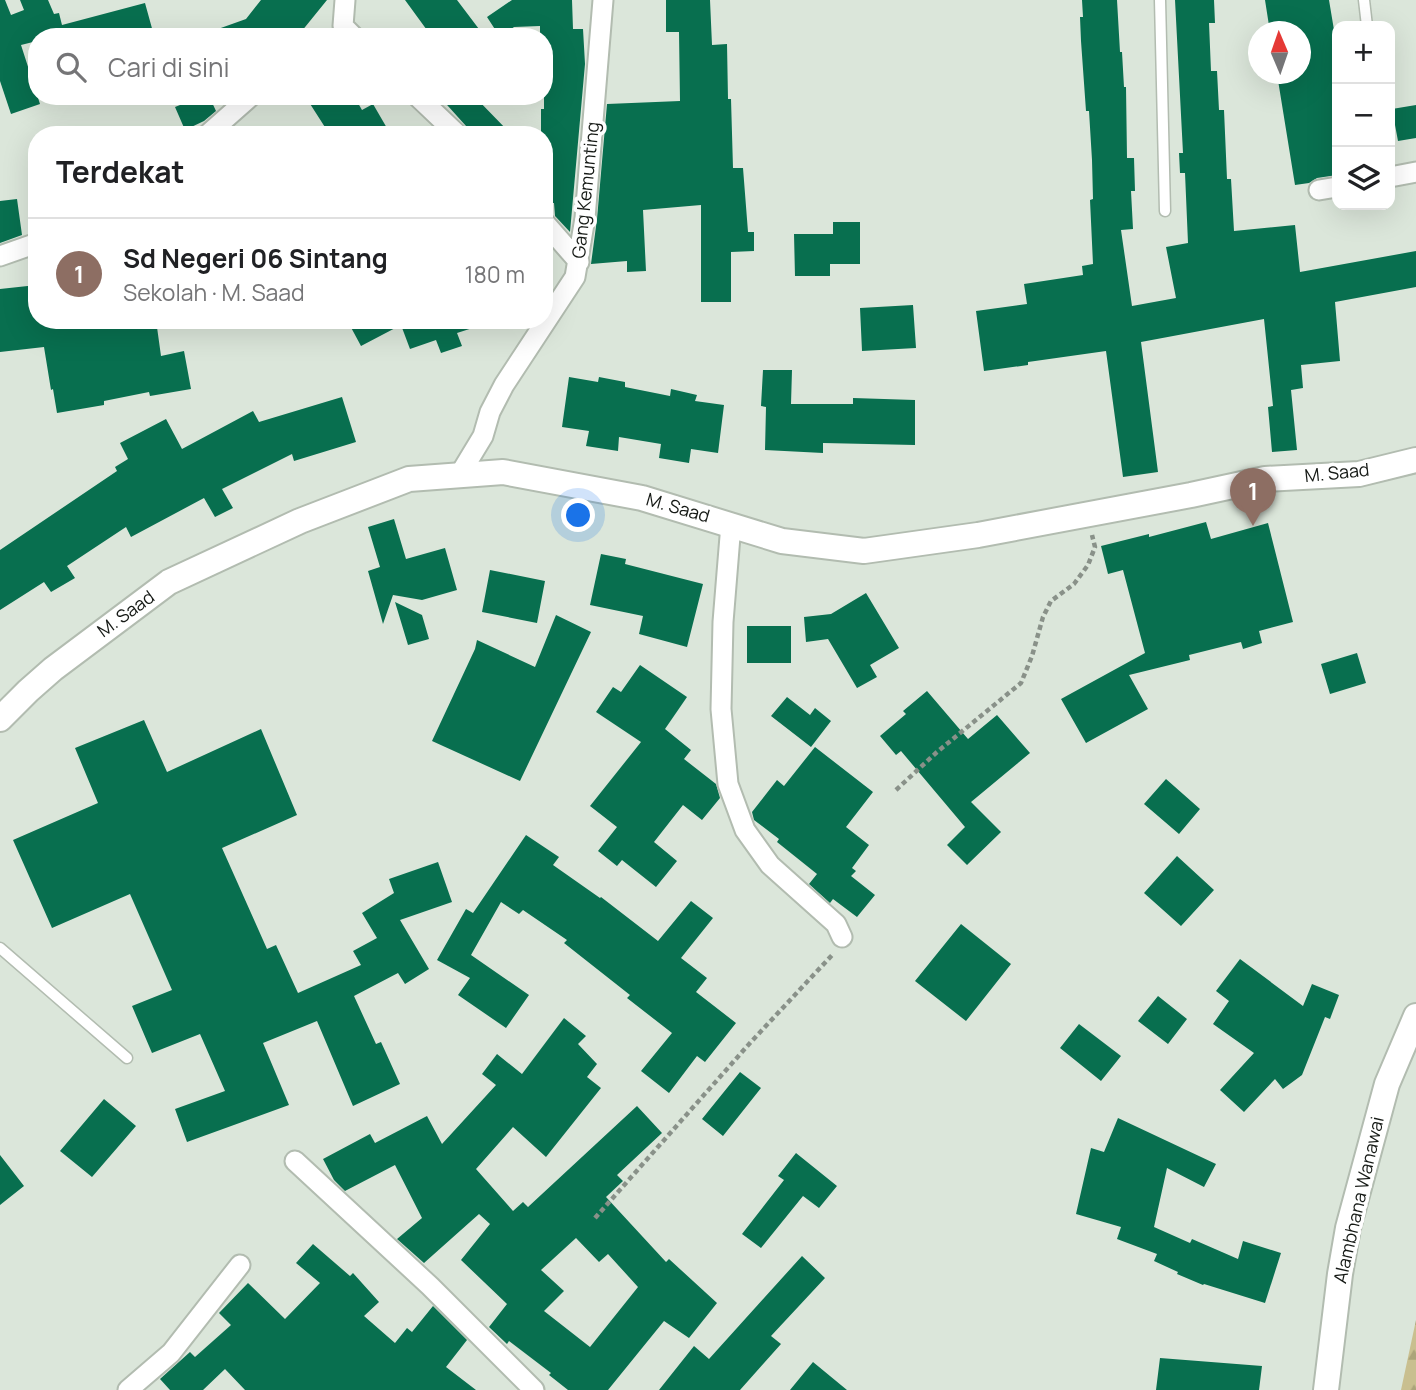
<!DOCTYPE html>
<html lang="id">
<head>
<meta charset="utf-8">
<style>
  body { margin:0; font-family:Manrope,sans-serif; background:#f2f2f2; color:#202124 }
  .controls { position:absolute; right:21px; top:21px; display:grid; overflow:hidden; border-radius:14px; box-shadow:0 7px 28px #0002 }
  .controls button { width:63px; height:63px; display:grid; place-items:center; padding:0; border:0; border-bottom:2px solid #e0e0e0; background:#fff; color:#202124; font:35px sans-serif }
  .compass { position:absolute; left:1248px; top:21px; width:63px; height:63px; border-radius:50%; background:#fff; box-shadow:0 7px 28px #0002; rotate:358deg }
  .you { position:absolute; left:579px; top:516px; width:24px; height:24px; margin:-18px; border:5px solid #fff; border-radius:50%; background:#1a73e8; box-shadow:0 0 0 10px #1a73e833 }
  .badge { display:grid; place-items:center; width:46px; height:46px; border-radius:50%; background:#7c3aed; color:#fff; font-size:23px; font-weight:700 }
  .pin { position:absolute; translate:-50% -58px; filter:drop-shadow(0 2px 4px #0008) }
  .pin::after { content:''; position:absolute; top:37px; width:24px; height:21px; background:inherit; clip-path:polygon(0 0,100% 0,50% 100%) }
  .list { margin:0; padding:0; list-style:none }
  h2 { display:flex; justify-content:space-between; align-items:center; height:91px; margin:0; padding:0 28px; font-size:30px }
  h2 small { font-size:23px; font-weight:400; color:#757577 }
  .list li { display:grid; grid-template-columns:46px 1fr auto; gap:21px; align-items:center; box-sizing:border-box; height:112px; padding:0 28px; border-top:2px solid #e0e0e0 }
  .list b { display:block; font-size:26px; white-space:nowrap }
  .list p { margin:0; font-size:23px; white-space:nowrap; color:#757577 }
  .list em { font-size:23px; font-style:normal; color:#757577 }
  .icon { flex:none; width:38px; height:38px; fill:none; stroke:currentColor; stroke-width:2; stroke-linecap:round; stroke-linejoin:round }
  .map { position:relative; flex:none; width:1416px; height:1390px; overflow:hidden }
  .search { position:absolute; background:#fff; box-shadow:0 7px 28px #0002; left:28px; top:28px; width:525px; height:77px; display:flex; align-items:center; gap:18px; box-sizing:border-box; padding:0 24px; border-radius:28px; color:#757577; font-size:26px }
  .panel { position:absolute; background:#fff; box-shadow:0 7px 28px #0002; left:28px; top:126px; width:525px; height:203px; border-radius:28px }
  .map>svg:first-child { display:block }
  .forest { fill:url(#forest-firs) }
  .building { fill:#086f4f; fill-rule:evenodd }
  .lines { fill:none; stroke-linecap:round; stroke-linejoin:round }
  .service-casing { stroke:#b2bcb0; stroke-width:13 }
  .minor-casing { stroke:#b2bcb0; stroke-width:23 }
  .tertiary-casing { stroke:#b2bcb0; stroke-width:28 }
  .path { stroke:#899189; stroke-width:4.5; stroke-dasharray:5 3.5; stroke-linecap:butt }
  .service { stroke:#fff; stroke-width:10 }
  .minor { stroke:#fff; stroke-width:19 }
  .tertiary { stroke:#fff; stroke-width:24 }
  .labels { text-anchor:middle; stroke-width:7; stroke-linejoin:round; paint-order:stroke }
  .street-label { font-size:18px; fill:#151915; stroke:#fff }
</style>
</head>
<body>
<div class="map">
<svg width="1416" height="1390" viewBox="0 0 1416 1390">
  <defs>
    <pattern id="forest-firs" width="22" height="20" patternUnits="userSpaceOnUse" patternTransform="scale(1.75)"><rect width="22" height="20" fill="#c9bf8f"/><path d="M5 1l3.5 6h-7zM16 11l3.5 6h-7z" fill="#aca47a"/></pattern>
  </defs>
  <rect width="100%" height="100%" fill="#dbe6da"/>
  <path class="forest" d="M 1416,1320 L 1416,1390 L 1401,1390 Z"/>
  <path class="building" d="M 0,0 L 5,0 L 11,15 L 24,10 L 20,0 L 48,0 L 54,14 L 59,13 L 62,25 L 145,3 L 153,32 L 150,33 L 151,37 L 37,37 L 37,41 L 21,45 L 40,104 L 11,114 L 0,81 Z
    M 261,0 L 327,0 L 297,37 L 205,37 L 204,34 L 246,19 Z
    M 405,0 L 457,0 L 485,37 L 432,37 Z
    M 512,0 L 572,0 L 573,29 L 583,29 L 585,64 L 570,232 L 555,216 L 554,203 L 544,203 L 544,135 L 541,135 L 541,109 L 544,109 L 544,37 L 540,37 L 540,26 L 514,27 L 500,37 L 487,17 Z
    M 666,0 L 710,0 L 712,45 L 727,44 L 728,99 L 731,99 L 733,168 L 743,168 L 748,232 L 754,232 L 754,251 L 731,252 L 731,302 L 701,302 L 701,205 L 643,210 L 646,271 L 627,272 L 627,261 L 591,264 L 597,219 L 607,104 L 680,101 L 679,32 L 666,32 Z
    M 1082,0 L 1117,0 L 1120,52 L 1122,52 L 1124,87 L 1126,87 L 1127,158 L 1134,158 L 1135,191 L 1131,191 L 1133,229 L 1121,230 L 1132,306 L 1176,298 L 1166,247 L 1188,243 L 1185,173 L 1180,173 L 1179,153 L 1183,153 L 1175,0 L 1214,0 L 1215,23 L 1209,23 L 1211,71 L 1217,71 L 1219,110 L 1224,110 L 1227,179 L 1231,179 L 1234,231 L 1295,225 L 1300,272 L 1416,251 L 1416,287 L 1335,302 L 1340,361 L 1301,365 L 1303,388 L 1291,390 L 1297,450 L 1272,452 L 1268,407 L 1273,406 L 1264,319 L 1141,342 L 1158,472 L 1123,477 L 1106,351 L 1028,362 L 1028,365 L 984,371 L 976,311 L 1027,304 L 1024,284 L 1083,275 L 1082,266 L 1093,264 L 1090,200 L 1093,199 L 1092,160 L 1089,111 L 1086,111 L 1081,41 L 1080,17 L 1083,17 Z
    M 1265,0 L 1329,0 L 1337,48 L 1337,175 L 1317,178 L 1309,183 L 1295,185 L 1277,74 L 1300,74 L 1300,32 L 1270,32 Z
    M 183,96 L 209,96 L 216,111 L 204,121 L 185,130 L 175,107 L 185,103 Z
    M 305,96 L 354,96 L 362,110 L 373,104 L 391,135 L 330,135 Z
    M 439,96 L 474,96 L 512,135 L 470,135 L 466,126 Z
    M 1416,105 L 1416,138 L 1398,141 L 1392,109 Z
    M 17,199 L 22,235 L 0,243 L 0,201 Z
    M 833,222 L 860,222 L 860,264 L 830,264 L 830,276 L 795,276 L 794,234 L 833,234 Z
    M 37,285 L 37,320 L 156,320 L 161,356 L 184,351 L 191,389 L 150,396 L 149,392 L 104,401 L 104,405 L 57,413 L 53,389 L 51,390 L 44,347 L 0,352 L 0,289 Z
    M 913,305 L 916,348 L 862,351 L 860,308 Z
    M 347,320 L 485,320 L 485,324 L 457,333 L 462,346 L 441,353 L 436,340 L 410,349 L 401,325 L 361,346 Z
    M 763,370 L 792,370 L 791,404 L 853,404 L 853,398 L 915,400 L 915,445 L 823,443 L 823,453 L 765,450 L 766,407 L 761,406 Z
    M 569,377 L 598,382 L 599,377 L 625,382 L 625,387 L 670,396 L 671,389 L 697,395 L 695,401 L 724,405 L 718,453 L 691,449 L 689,463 L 659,458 L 661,444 L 619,437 L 618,451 L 586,446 L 589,431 L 562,427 Z
    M 342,397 L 356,442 L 294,461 L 292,454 L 222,489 L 233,508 L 215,517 L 204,498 L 131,537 L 126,527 L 67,566 L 75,578 L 51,592 L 44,582 L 0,610 L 0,550 L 117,471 L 115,467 L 128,459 L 120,443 L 166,419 L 182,449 L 253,411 L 259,422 Z
    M 394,519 L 406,559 L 445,548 L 457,590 L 422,600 L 393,595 L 383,624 L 368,571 L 380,567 L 368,527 Z
    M 1206,522 L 1211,539 L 1268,523 L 1293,622 L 1259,631 L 1262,643 L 1243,649 L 1241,642 L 1189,655 L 1190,660 L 1129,675 L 1148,709 L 1086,743 L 1061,699 L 1145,653 L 1123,570 L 1108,574 L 1101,546 L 1149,534 L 1149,537 Z
    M 601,554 L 626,559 L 625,564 L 703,584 L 687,647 L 639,634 L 643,616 L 590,605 Z
    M 490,570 L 545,581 L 537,623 L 482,612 Z
    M 866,593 L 899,648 L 870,665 L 877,677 L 857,688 L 828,639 L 806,642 L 804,617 L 831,614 Z
    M 395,602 L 422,615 L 429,639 L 408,645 Z
    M 556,615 L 591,632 L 520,781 L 432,741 L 475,649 L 477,640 L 535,667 Z
    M 747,626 L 791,626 L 791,663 L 747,663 Z
    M 1357,653 L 1366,683 L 1330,694 L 1321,664 Z
    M 640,665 L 687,697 L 665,729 L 691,750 L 684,759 L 716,784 L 720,798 L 702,820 L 683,805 L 654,842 L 677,861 L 656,887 L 622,860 L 617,866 L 598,851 L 617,827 L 590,806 L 641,742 L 596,712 L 613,687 L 621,692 Z
    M 927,691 L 968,739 L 997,715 L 1030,753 L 971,802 L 1001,832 L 967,865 L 947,845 L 965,827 L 901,751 L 896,755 L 880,736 L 906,714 L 903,711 Z
    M 787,697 L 810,715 L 815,708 L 831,721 L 811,747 L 771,716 Z
    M 144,720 L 167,772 L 261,729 L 297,815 L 222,848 L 267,949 L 276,945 L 298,993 L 361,965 L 353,951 L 377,938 L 362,913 L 394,893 L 389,879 L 438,862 L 452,902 L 400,920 L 429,969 L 405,984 L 398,973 L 354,996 L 376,1044 L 381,1042 L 400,1084 L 353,1106 L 317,1021 L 263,1043 L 289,1105 L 187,1142 L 175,1109 L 225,1091 L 200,1034 L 152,1053 L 132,1006 L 172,990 L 130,894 L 52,928 L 13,840 L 98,803 L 75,748 Z
    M 815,747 L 873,792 L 846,827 L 869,845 L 852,868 L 856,871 L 851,876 L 875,895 L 857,917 L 833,899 L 830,903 L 809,884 L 817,874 L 777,842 L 779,839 L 754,820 L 752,812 L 777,780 L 784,786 Z
    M 1166,779 L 1200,809 L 1179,834 L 1144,804 Z
    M 526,835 L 559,857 L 553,865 L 600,898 L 601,897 L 658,941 L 691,901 L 713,918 L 681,958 L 707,978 L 696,992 L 736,1023 L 705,1062 L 697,1056 L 669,1093 L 641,1071 L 672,1033 L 627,998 L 630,995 L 564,943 L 567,940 L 523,910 L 519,914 L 501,902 L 471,955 L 529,995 L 506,1028 L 458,995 L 470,978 L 437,960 L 466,909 L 473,913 Z
    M 1177,856 L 1214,890 L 1181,926 L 1144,893 Z
    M 961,924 L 1011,964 L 966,1021 L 915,981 Z
    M 1240,959 L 1303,1006 L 1312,984 L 1339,995 L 1330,1019 L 1325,1017 L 1302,1075 L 1283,1089 L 1275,1079 L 1244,1112 L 1220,1090 L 1254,1053 L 1213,1024 L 1229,1001 L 1216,991 Z
    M 1158,996 L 1187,1019 L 1168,1044 L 1138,1021 Z
    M 564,1018 L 586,1036 L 578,1044 L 597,1064 L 587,1077 L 601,1088 L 546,1157 L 513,1127 L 476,1169 L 513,1211 L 523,1202 L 528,1207 L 637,1106 L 662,1133 L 617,1175 L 623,1181 L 606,1197 L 666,1262 L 669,1259 L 717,1303 L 689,1338 L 664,1321 L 608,1390 L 568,1390 L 549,1375 L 551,1373 L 509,1341 L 507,1344 L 489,1327 L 507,1304 L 461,1260 L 490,1224 L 479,1214 L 424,1263 L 397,1239 L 422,1218 L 395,1165 L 345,1191 L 334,1180 L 323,1159 L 370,1134 L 375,1143 L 427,1116 L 442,1144 L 496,1085 L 482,1074 L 497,1054 L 522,1074 ZM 576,1238 L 599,1262 L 608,1254 L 638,1287 L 590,1347 L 544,1311 L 564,1291 L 541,1270 Z
    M 1079,1024 L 1121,1056 L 1101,1081 L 1060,1048 Z
    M 740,1072 L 761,1088 L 723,1136 L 702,1119 Z
    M 104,1099 L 136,1126 L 92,1177 L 60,1151 Z
    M 1118,1118 L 1216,1164 L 1204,1187 L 1167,1168 L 1154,1227 L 1190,1243 L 1192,1239 L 1238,1259 L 1243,1241 L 1281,1253 L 1265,1303 L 1204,1284 L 1203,1285 L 1177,1274 L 1178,1272 L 1154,1261 L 1157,1254 L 1117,1239 L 1121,1227 L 1076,1214 L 1091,1148 L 1104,1152 Z
    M 796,1153 L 837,1186 L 819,1208 L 803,1196 L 761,1248 L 742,1234 L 784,1180 L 778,1176 Z
    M 0,1155 L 24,1186 L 0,1205 Z
    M 313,1244 L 350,1276 L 353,1273 L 379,1302 L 364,1316 L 395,1343 L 407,1328 L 412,1332 L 433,1306 L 467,1340 L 446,1367 L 476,1390 L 245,1390 L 225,1369 L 203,1390 L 170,1390 L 160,1379 L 190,1352 L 195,1357 L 231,1325 L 219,1313 L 248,1283 L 285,1319 L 320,1283 L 296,1263 Z
    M 802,1256 L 825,1278 L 771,1336 L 781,1344 L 740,1390 L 659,1390 L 694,1346 L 709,1359 Z
    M 1160,1358 L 1262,1366 L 1259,1390 L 1156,1390 Z
    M 813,1362 L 847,1390 L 790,1390 Z"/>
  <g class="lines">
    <defs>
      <path id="service" d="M 1160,0 L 1165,211
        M 1364,0 L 1367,26
        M 0,948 L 127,1058"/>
      <path id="minor" d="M 345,0 L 343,26 L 354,37
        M 417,96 L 458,135
        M 207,135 L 251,96
        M 1390,177 L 1416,172
        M 1319,190 L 1337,187
        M 544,222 L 579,262
        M 0,256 L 37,243
        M 460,474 L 483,436 L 490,412 L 504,385 L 575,277 L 585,218 L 603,0
        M 731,524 L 723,622 L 721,709 L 728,784 L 745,830 L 770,865 L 836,924 L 842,937
        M 295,1161 L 430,1286 L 534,1390
        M 128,1390 L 171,1353 L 240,1265"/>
      <path id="tertiary" d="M 0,719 L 28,691 L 53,669 L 169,582 L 300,521 L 409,479 L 503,472 L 642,498 L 782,541 L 864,551 L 978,535 L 1191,495 L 1265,479 L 1359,474 L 1416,460
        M 1326,1390 L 1340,1274 L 1348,1228 L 1387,1084 L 1416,1016"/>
    </defs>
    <use href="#service" class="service-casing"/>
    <use href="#minor" class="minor-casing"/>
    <use href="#tertiary" class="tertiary-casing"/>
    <path class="path" d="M 896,790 L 937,752 L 1021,683 L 1032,656 L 1043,617 L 1051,601 L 1074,584 L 1088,565 L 1095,547 L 1092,535
      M 595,1218 L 750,1043 L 834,953"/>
    <use href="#service" class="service"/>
    <use href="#minor" class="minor"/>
    <use href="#tertiary" class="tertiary"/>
  </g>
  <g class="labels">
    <g class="street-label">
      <text transform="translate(586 190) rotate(-84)" y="6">Gang Kemunting</text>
      <text transform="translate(1337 473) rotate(-6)" y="6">M. Saad</text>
      <text transform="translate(678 508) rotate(16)" y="6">M. Saad</text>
      <text transform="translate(126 614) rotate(-36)" y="6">M. Saad</text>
      <text transform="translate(1359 1200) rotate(-77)" y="6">Alambhana Wanawai</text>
    </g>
  </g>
</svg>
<div class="controls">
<button>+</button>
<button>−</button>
<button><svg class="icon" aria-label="layers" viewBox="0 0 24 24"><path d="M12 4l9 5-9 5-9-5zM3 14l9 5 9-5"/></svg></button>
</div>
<svg class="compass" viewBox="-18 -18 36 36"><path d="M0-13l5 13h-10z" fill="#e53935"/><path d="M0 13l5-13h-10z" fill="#757577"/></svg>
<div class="you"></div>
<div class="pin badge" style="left:1253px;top:526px;background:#8d6e63">1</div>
<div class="search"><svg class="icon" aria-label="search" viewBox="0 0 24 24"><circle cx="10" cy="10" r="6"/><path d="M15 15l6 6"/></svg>Cari di sini</div>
<section class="panel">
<h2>Terdekat<small></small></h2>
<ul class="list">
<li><span class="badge" style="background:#8d6e63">1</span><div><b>Sd Negeri 06 Sintang</b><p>Sekolah · M. Saad</p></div><em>180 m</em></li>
</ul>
</section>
</div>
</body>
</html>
